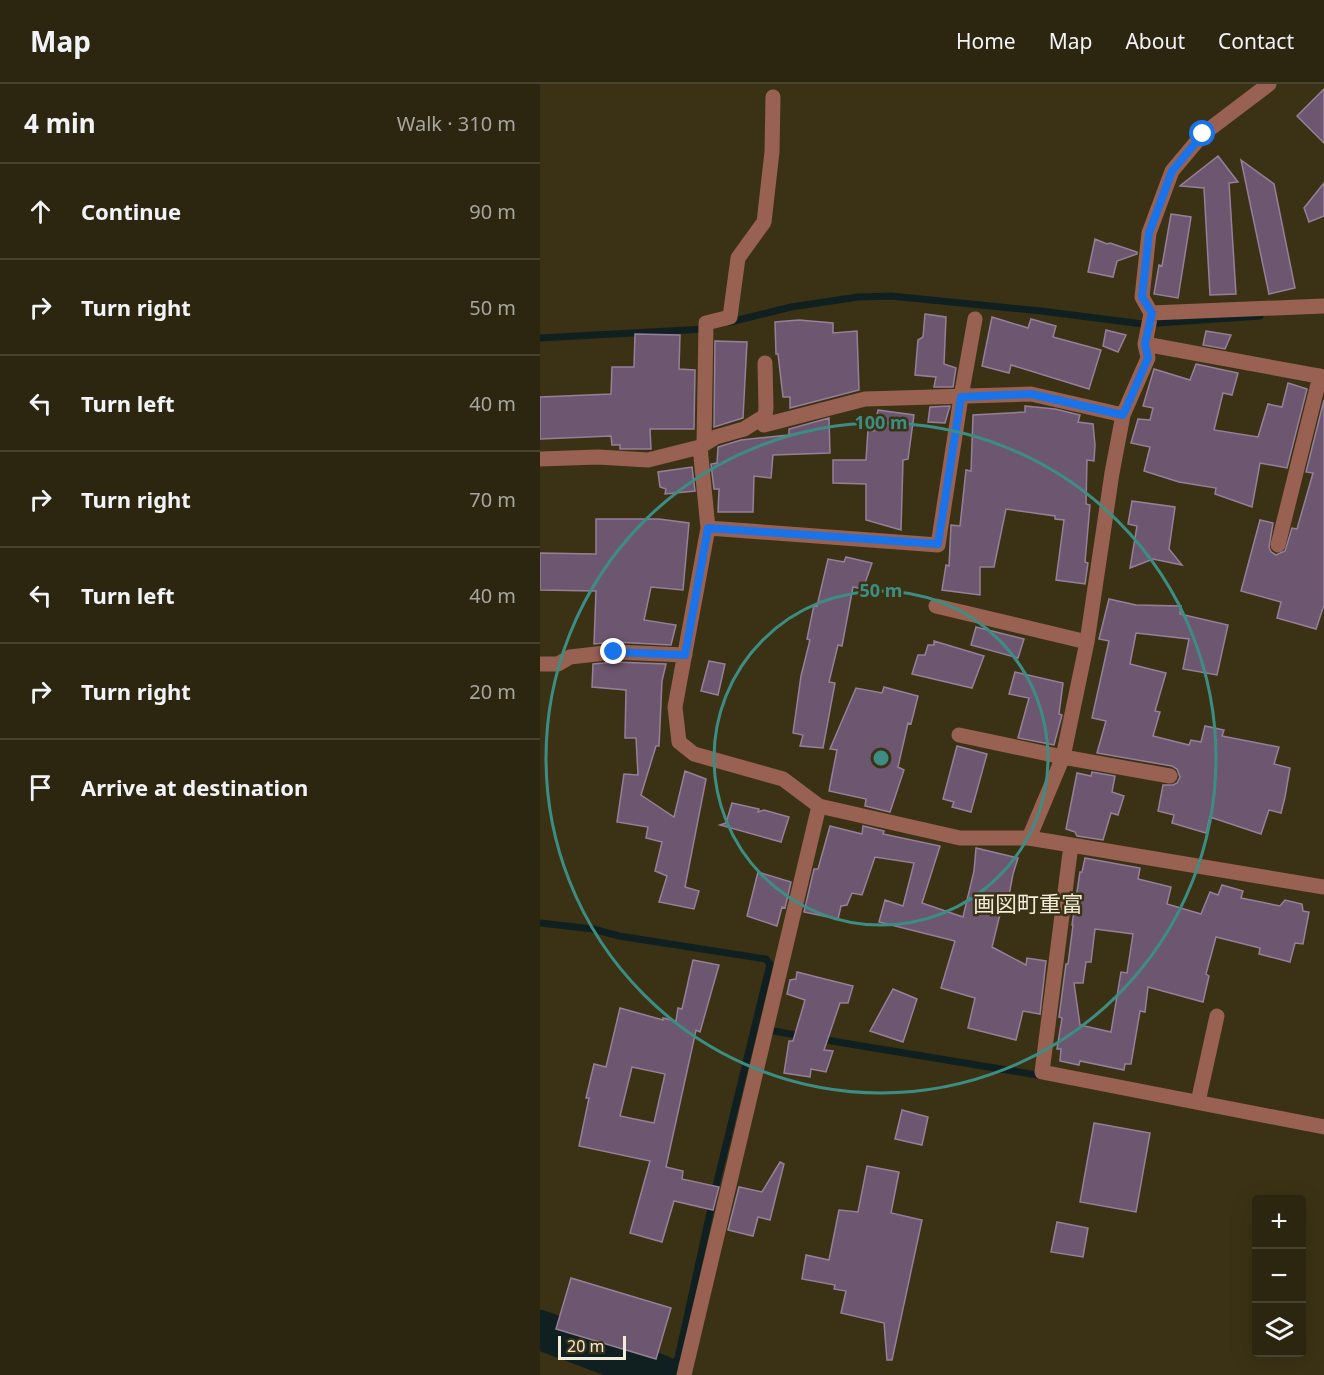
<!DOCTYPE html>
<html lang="en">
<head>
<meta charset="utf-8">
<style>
  body { margin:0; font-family:"Noto Sans","Noto Sans JP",sans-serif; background:#38321e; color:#f1f3f6 }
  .controls { position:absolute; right:18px; bottom:18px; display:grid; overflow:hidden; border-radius:6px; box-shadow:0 6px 24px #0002 }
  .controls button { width:54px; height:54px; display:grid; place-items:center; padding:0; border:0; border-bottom:2px solid #484330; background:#2c2610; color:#f1f3f6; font:30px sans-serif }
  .scale { position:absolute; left:18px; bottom:15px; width:68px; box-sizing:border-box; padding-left:6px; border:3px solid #f2ecdb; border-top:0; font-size:16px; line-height:21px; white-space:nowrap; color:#f2ecdb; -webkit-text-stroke:4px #3b3215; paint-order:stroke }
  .stop { position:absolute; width:18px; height:18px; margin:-14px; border:4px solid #1a73e8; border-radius:50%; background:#fff }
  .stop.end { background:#1a73e8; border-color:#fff; box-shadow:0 2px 6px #0008 }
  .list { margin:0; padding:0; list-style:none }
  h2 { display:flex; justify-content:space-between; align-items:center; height:78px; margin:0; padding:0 24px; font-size:26px }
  h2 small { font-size:20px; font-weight:400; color:#a6a59f }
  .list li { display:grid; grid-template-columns:39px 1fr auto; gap:18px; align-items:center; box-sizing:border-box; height:96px; padding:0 24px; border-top:2px solid #484330 }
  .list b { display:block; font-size:22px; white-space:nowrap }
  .list em { font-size:20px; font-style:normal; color:#a6a59f }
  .icon { flex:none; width:33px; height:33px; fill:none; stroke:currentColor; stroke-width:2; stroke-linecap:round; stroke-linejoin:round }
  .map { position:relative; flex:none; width:784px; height:1291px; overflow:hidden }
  header { display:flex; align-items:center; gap:36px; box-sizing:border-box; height:84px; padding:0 30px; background:#2c2610; border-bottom:2px solid #484330 }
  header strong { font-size:28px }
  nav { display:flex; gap:33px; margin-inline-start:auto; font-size:21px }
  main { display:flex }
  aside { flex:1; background:#2c2610 }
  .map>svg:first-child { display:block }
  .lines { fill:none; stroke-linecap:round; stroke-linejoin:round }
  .stream { stroke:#102021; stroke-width:7 }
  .river { stroke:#102021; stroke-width:40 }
  .building { fill:#6d5770; stroke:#967f98; stroke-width:1.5; fill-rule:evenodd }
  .street { stroke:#986152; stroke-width:15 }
  .route { stroke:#1a73e8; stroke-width:8 }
  .ring { fill:none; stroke:#3c8e84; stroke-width:3 }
  .labels { text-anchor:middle; stroke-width:5; stroke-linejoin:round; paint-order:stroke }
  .quarter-label { font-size:22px; fill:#f2ecdb; stroke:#3b3215 }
  .centre { fill:#3c8e84; stroke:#3b3215; stroke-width:3 }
  .ring-label { font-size:18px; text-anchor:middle; font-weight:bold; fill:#3c8e84; stroke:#3b3215; stroke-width:5; stroke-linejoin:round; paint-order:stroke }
</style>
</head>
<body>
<header>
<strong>Map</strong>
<nav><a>Home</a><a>Map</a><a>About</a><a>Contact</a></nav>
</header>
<main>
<aside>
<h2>4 min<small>Walk · 310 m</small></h2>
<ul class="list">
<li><svg class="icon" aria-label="ahead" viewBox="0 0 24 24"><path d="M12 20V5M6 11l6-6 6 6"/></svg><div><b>Continue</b></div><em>90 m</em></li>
<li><svg class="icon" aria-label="right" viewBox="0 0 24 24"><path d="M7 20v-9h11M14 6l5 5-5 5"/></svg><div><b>Turn right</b></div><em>50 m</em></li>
<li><svg class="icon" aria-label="left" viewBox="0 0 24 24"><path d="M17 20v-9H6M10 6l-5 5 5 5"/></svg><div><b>Turn left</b></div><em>40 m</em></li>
<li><svg class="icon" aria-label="right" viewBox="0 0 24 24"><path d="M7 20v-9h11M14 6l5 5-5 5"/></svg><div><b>Turn right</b></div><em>70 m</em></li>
<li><svg class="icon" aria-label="left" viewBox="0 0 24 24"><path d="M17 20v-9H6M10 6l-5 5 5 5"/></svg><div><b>Turn left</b></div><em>40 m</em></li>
<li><svg class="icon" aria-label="right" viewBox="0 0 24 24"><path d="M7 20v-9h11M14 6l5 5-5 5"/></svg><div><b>Turn right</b></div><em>20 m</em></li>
<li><svg class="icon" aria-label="arrive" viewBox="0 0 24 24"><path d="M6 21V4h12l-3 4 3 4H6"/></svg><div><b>Arrive at destination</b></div></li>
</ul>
</aside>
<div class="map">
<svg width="784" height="1291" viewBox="0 0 784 1291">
  <rect width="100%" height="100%" fill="#3b3215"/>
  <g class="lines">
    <path class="stream" d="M 190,238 L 251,223 L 318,213 L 351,212 L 501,227 L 603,240 L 720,232
      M 0,254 L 165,245
      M 0,839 L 53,845 L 79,852 L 226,875 L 230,880 L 175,1106 L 138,1274 L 127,1291
      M 227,946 L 263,952
      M 280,955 L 503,992"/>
    <path class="river" d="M 0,1246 L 121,1291"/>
  </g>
  <path class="building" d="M 784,5 L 784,59 L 757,32 Z
    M 678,72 L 698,98 L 689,99 L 696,210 L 670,211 L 664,104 L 640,102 Z
    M 701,76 L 734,100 L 755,204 L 729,210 Z
    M 784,99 L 784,132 L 769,138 L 764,124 Z
    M 631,130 L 651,133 L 638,214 L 614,210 L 619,181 L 622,182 Z
    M 555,155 L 567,160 L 570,159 L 597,168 L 597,170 L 577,177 L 573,193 L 548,188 Z
    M 385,230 L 406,233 L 404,280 L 416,284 L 413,303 L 394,303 L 396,293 L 375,291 L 378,256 L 383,253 Z
    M 452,233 L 488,244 L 491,235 L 516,242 L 513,253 L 561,266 L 549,305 L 471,281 L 469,289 L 442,282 Z
    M 259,236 L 293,239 L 293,249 L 317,247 L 319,306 L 250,324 L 250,313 L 243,313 L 238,270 L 236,270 L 235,238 Z
    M 566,246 L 586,251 L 578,268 L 563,262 Z
    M 666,247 L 691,251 L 685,265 L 663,261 Z
    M 95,250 L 140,251 L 139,285 L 155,286 L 154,345 L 110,345 L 111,365 L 80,365 L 80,361 L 72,361 L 71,352 L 0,355 L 0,313 L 71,310 L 72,283 L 94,283 Z
    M 175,257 L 207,258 L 203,334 L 174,343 Z
    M 656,280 L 698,289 L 692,311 L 683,309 L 674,346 L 718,353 L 728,320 L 742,323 L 748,299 L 767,305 L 747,384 L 720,379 L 712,423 L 675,410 L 676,404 L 639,398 L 604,387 L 610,363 L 591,359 L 598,335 L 610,336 L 613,324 L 603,322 L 614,285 L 650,296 Z
    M 784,316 L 784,521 L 776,545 L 737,534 L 741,518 L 701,507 L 720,436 L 733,439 L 729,463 L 731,468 L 736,471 L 745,467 L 752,444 L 757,445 L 773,389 L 766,388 Z
    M 410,322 L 405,339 L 388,338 L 390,323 Z
    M 485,322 L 515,325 L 540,331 L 538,338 L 553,340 L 555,361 L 554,377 L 547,376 L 546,420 L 550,421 L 545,478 L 548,479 L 545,500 L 516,496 L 524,436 L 515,435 L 515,432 L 466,425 L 454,483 L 440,483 L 440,511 L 402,506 L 406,481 L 409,482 L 411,441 L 420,442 L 426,386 L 431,387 L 433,331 L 485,328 Z
    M 338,326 L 374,331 L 368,375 L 363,376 L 361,446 L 326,436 L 326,400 L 293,399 L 293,376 L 326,376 L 328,346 L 334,347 Z
    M 289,334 L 290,369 L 233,371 L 231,394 L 214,392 L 213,428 L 178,428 L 179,405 L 174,405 L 171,380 L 177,379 L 178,363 L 201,356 L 249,351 L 249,345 Z
    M 152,383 L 155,407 L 125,410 L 126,405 L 120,403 L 118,388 Z
    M 592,417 L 635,423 L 629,465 L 642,481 L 613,475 L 590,484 L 597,442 L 588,440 Z
    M 56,435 L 119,435 L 149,439 L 143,506 L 111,503 L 104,536 L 136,541 L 131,561 L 74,558 L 54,560 L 56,507 L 0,506 L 0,469 L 56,470 Z
    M 306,473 L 332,479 L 323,505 L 313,503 L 302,562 L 298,561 L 289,598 L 295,599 L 283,664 L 260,662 L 263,651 L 253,649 L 261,592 L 270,556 L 267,555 L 274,521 L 277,522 L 288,475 L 304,478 Z
    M 569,515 L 596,521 L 641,522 L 640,530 L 688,541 L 677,591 L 643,585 L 649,555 L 596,549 L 590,580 L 626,589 L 615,627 L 620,628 L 613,652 L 649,661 L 651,656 L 661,658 L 665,642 L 684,646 L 682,652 L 739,663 L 734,680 L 750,684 L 745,713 L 741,729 L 729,726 L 721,750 L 670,733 L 666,749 L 632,739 L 634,731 L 618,727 L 623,701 L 633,701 L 637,699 L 640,693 L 637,685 L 632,682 L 557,669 L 566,637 L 552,634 L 569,557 L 559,555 Z
    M 436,543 L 484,555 L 478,574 L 431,561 Z
    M 394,557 L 444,572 L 432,604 L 372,590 L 378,571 L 385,571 L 388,561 L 394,561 Z
    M 169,577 L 185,580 L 178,611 L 161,607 Z
    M 74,578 L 126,580 L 122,597 L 119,662 L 116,662 L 101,711 L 134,733 L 145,687 L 166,695 L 145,803 L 159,807 L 154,825 L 119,818 L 127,792 L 115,787 L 122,758 L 106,754 L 108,743 L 77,738 L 84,690 L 98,691 L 96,654 L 85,654 L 86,606 L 52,603 L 53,580 Z
    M 475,588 L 523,599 L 519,630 L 522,631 L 514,661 L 478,654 L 489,614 L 469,610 Z
    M 344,603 L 378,612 L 371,640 L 368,639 L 358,683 L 364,686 L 350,728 L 325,722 L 326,715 L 289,707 L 297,666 L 290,665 L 316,604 L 342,609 Z
    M 417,662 L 447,670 L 431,728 L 412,723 L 414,718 L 403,715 Z
    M 552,688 L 575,692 L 572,708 L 584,712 L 578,731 L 571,729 L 563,756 L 537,752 L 535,748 L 526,745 L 537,689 L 551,692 Z
    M 192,719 L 219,725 L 218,728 L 224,726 L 249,733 L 241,758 L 180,741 L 186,739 Z
    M 290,742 L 322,750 L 323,742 L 344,747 L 343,750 L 400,762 L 382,819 L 423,833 L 434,787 L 436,764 L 478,774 L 473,790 L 466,827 L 461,826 L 452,863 L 486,881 L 487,874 L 506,877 L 500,930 L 483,927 L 476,956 L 428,944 L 435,914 L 401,904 L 415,857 L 339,838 L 345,816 L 363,822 L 374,779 L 335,773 L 322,811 L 312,809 L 307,821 L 301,822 L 298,835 L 264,828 L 274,785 L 278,785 Z
    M 545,774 L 600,784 L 598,795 L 631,803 L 627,820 L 661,830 L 670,808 L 678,811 L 682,801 L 703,807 L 701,814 L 740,822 L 745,816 L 762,820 L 763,827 L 769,828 L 763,860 L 755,859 L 750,878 L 719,870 L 720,864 L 676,853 L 666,890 L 669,892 L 663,918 L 608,903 L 605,928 L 600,927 L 591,980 L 585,980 L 584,986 L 540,977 L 539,981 L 520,977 L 521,965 L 517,965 L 522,934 L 519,933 L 526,880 L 528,880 L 533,841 L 532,841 L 540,788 L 542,788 ZM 555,845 L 593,850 L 587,889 L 581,888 L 571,948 L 540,941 L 534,899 L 543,899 L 546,878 L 551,878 Z
    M 218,788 L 251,798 L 245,824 L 242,823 L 237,842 L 207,832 Z
    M 153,876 L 179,881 L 160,948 L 156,946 L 126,1083 L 143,1087 L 142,1095 L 179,1103 L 173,1126 L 134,1117 L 122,1158 L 90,1149 L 110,1077 L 39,1062 L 49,1014 L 46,1014 L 54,980 L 66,983 L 80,924 L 123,936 L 123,934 L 136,937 L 138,924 L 142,925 ZM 92,983 L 125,990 L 114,1039 L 80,1032 Z
    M 257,888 L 313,902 L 308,919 L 300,919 L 284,966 L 293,967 L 286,988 L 271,985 L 270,993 L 244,989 L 249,957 L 253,957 L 265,916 L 247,910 L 250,896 L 256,895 Z
    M 353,905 L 377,915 L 363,958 L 330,947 Z
    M 362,1026 L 388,1033 L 382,1061 L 355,1055 Z
    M 554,1039 L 610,1049 L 596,1128 L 540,1118 Z
    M 240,1078 L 244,1080 L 230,1136 L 218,1133 L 213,1152 L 188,1146 L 199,1103 L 222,1108 Z
    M 327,1082 L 359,1088 L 351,1129 L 382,1136 L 352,1276 L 347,1276 L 344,1239 L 301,1229 L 306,1207 L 294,1205 L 295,1201 L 262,1195 L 266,1171 L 289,1176 L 299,1126 L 318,1128 Z
    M 517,1138 L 548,1144 L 543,1173 L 511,1168 Z
    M 31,1194 L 131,1224 L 116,1275 L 16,1245 Z"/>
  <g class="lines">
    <path class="street" d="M 611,229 L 784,222
      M 605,260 L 784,293
      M 225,279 L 226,324 L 224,341 L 325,315 L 491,310 L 583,331
      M 164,360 L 166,239 L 190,233 L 198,174 L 224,138 L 232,68 L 233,13
      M 0,375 L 58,373 L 108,376 L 160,363 L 176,353 L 204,345 L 225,332
      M 168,444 L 398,461 L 421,313 L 435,235
      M 738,461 L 780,292
      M 396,522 L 547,558
      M 0,580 L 18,580 L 30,573 L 74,568 L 145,571
      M 419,651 L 523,673 L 630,692
      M 279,722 L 420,754 L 489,754 L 523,673 L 547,558 L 572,389 L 583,331 L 608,274 L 605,260 L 611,229 L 602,213 L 609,149 L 632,87 L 663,50 L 729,0
      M 489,754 L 784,803
      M 531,761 L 502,988 L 784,1043
      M 658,1018 L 677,932
      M 144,1291 L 279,722 L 243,695 L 154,670 L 139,658 L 135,623 L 168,444 L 160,363"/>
  </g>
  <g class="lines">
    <path class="route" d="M 74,568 L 145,571 L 168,444 L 398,460 L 421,313 L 491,310 L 583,331 L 608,274 L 605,260 L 612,229 L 602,213 L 609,149 L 632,87 L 663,50"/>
  </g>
  <g class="ring">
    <circle cx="341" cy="674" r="167"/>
    <circle cx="341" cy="674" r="335"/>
  </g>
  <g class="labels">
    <g class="quarter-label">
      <text x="488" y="828">画図町重富</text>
    </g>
  </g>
  <circle cx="341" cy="674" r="9" class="centre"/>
  <g class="ring-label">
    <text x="341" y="345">100 m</text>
    <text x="341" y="513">50 m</text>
  </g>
</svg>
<div class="controls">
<button>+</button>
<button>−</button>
<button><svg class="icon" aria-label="layers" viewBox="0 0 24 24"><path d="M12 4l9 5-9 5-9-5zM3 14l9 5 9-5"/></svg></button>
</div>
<div class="scale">20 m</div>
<div class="stop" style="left:663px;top:50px"></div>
<div class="stop end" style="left:74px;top:568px"></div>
</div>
</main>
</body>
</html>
